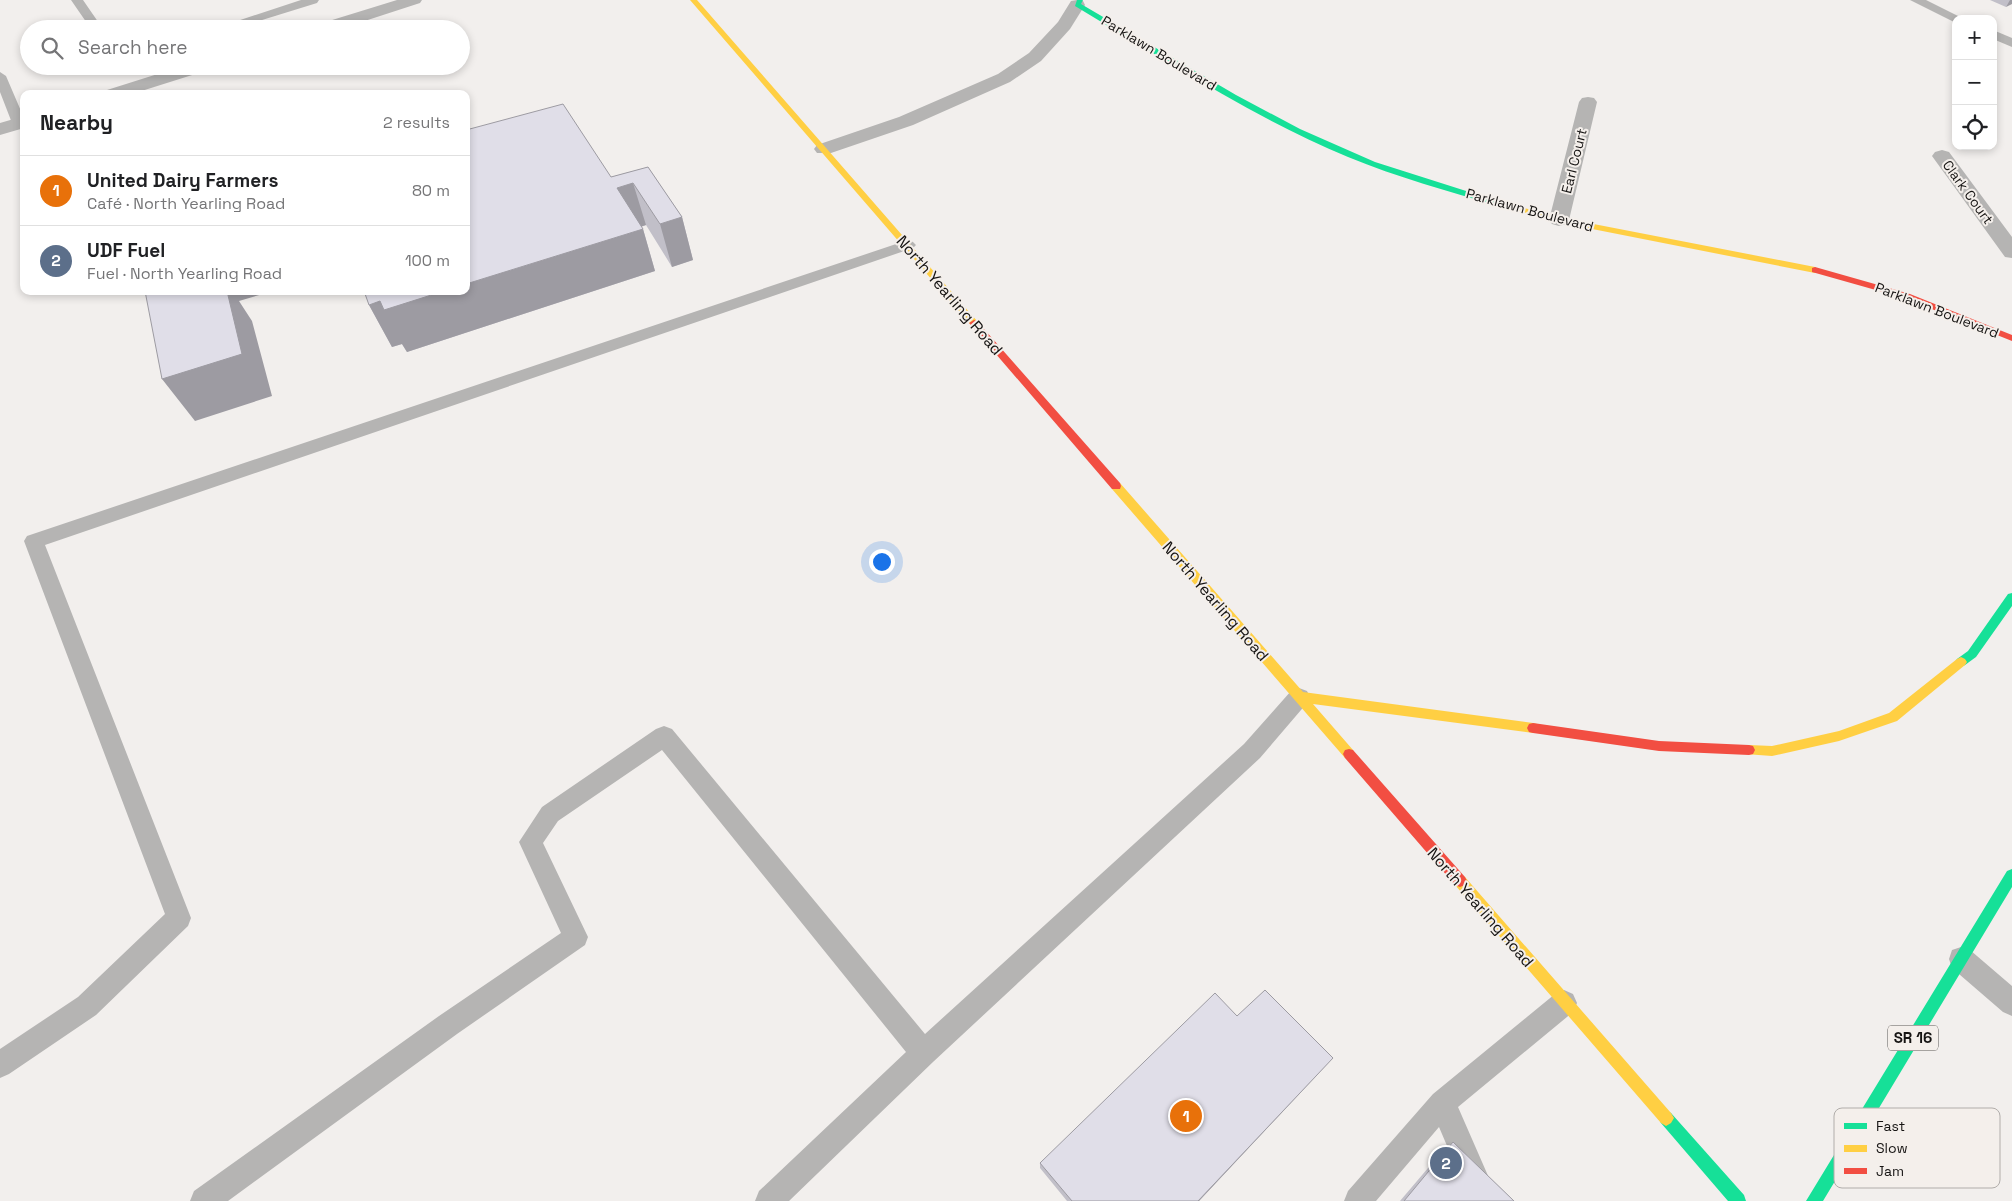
<!DOCTYPE html>
<html lang="en">
<head>
<meta charset="utf-8">
<style>
  body { margin:0; font-family:"Space Grotesk",sans-serif; background:#f6f6f6; color:#202124 }
  .controls { position:absolute; right:15px; top:15px; display:grid; overflow:hidden; border-radius:10px; box-shadow:0 2px 8px #0003 }
  .controls button { width:45px; height:45px; display:grid; place-items:center; padding:0; border:0; border-bottom:1px solid #e0e0e0; background:#fff; color:#202124; font:25px sans-serif }
  .you { position:absolute; left:881px; top:561px; width:18px; height:18px; margin:-12px; border:4px solid #fff; border-radius:50%; background:#1a73e8; box-shadow:0 0 0 8px #1a73e833 }
  .badge { display:grid; place-items:center; width:32px; height:32px; border-radius:50%; background:#63615f; color:#fff; font-size:16px; font-weight:700 }
  .pin { position:absolute; translate:-50% -50%; border:2px solid #fff; box-shadow:0 1px 5px #0006 }
  .list { margin:0; padding:0; list-style:none }
  h2 { display:flex; justify-content:space-between; align-items:center; height:65px; margin:0; padding:0 20px; font-size:21px }
  h2 small { font-size:16px; font-weight:400; color:#757577 }
  .list li { display:grid; grid-template-columns:32px 1fr auto; gap:15px; align-items:center; box-sizing:border-box; height:70px; padding:0 20px; border-top:1px solid #e0e0e0 }
  .list b { display:block; font-size:19px; white-space:nowrap }
  .list p { margin:0; font-size:16px; white-space:nowrap; color:#757577 }
  .list em { font-size:16px; font-style:normal; color:#757577 }
  .icon { flex:none; width:28px; height:28px; fill:none; stroke:currentColor; stroke-width:2; stroke-linecap:round; stroke-linejoin:round }
  .map { position:relative; flex:none; width:2012px; height:1201px; overflow:hidden }
  .search { position:absolute; background:#fff; box-shadow:0 2px 8px #0003; left:20px; top:20px; width:450px; height:55px; display:flex; align-items:center; gap:12px; box-sizing:border-box; padding:0 18px; border-radius:28px; color:#757577; font-size:19px }
  .panel { position:absolute; background:#fff; box-shadow:0 2px 8px #0003; left:20px; top:90px; width:450px; height:205px; border-radius:10px }
  .map>svg:first-child { display:block }
  .lines { fill:none; stroke-linecap:round; stroke-linejoin:round }
  .lane { fill:#b5b4b3; fill-rule:evenodd }
  .street { fill:#b5b4b3; fill-rule:evenodd }
  .fast { fill:#16e098; fill-rule:evenodd }
  .slow { fill:#ffcf43; fill-rule:evenodd }
  .jam { fill:#f24e42; fill-rule:evenodd }
  .wall { fill:#c1bfc8 }
  .shaded-wall { fill:#9d9ba2 }
  .building { fill:#e0dee8; stroke:#9d9ba2 }
  .labels { text-anchor:middle; stroke-width:4; stroke-linejoin:round; paint-order:stroke }
  .far-street-label { font-size:14px; fill:#161413; stroke:#f4efeb }
  .shield { fill:#f4efeb; stroke:#595654; stroke-width:1 }
  .shield-label { font-size:15px; font-weight:bold; fill:#161413 }
  .street-label { font-size:16px; fill:#161413; stroke:#f4efeb }
  .key { fill:#f4efeb; stroke:#b1adaa; stroke-width:1 }
  .key-label { font-size:14px; fill:#161413 }
</style>
</head>
<body>
<div class="map">
<svg width="2012" height="1201" viewBox="0 0 2012 1201">
  <rect width="100%" height="100%" fill="#f2efed"/>
  <g class="lines">
    <path class="lane" d="M 71,0 L 83,0 L 103,29 L 91,29 Z
      M 301,0 L 319,0 L 317,3 L 233,29 L 213,29 Z
      M 1910,0 L 1926,0 L 1964,19 L 1956,19 L 1956,22 L 1954,22 Z
      M 1993,30 L 2012,38 L 2012,47 L 1993,39 Z
      M 0,72 L 6,76 L 24,118 L 24,126 L 14,126 L 12,123 L 0,92 Z
      M 908,240 L 913,242 L 916,245 L 913,248 L 45,545 L 191,918 L 188,926 L 96,1015 L 9,1074 L 0,1078 L 0,1049 L 78,997 L 165,914 L 24,541 L 27,536 Z
      M 1299,688 L 1307,691 L 1310,697 L 1307,703 L 1260,758 L 933,1062 L 789,1201 L 755,1201 L 759,1191 L 906,1052 L 662,750 L 558,821 L 543,843 L 588,937 L 585,945 L 457,1034 L 228,1201 L 190,1201 L 194,1191 L 439,1016 L 561,933 L 519,842 L 542,807 L 656,729 L 664,726 L 672,729 L 925,1034 L 1244,744 L 1291,691 Z
      M 1961,947 L 1970,950 L 2012,986 L 2012,1016 L 2003,1012 L 1952,968 L 1949,959 L 1952,950 Z
      M 1564,990 L 1573,994 L 1577,1003 L 1573,1012 L 1458,1107 L 1489,1178 L 1485,1188 L 1475,1192 L 1465,1188 L 1439,1127 L 1376,1201 L 1344,1201 L 1348,1191 L 1433,1094 L 1555,994 Z"/>
    <path class="street" d="M 397,0 L 422,0 L 420,3 L 340,29 L 314,29 L 316,25 Z
      M 1077,0 L 1083,1 L 1085,5 L 1070,29 L 1041,61 L 1010,82 L 913,125 L 831,153 L 817,153 L 814,149 L 817,145 L 899,117 L 998,74 L 1029,53 L 1058,22 L 1071,1 Z
      M 183,66 L 211,66 L 208,70 L 132,94 L 104,94 L 107,90 Z
      M 1588,97 L 1594,98 L 1597,102 L 1569,220 L 1566,224 L 1559,226 L 1552,224 L 1549,220 L 1579,102 L 1582,98 Z
      M 24,116 L 24,128 L 0,135 L 0,123 Z
      M 1942,150 L 1949,152 L 2012,237 L 2012,258 L 2005,257 L 1932,156 L 1935,152 Z"/>
    <path class="fast" d="M 1077,0 L 1083,0 L 1081,4 L 1236,95 L 1300,129 L 1375,162 L 1507,204 L 1503,206 L 1500,206 C 1449,192 1397,177 1348,157 C 1252,117 1164,59 1075,6 Z
      M 2012,593 L 2012,606 L 1976,657 L 1965,665 L 1961,667 L 1957,665 L 1955,662 L 1957,659 L 1968,651 L 2008,594 Z
      M 2012,869 L 2012,887 L 1823,1201 L 1806,1201 L 2007,871 Z
      M 1666,1110 L 1671,1113 L 1744,1195 L 1746,1201 L 1728,1201 L 1661,1123 L 1658,1118 L 1661,1113 Z"/>
    <path class="slow" d="M 690,0 L 697,0 L 977,321 L 977,325 L 971,325 Z
      M 1500,202 L 1573,220 L 1815,267 L 1819,270 L 1815,273 L 1572,225 L 1500,206 Z
      M 1116,482 L 1120,483 L 1303,692 L 1533,723 L 1537,724 L 1539,728 L 1537,732 L 1533,733 L 1313,704 L 1353,750 L 1355,754 L 1353,758 L 1349,759 L 1345,758 L 1112,489 L 1111,486 L 1112,483 Z
      M 1961,657 L 1965,659 L 1967,662 L 1965,665 L 1897,721 L 1839,741 L 1772,756 L 1745,754 L 1743,750 L 1745,746 L 1749,745 L 1772,746 L 1839,731 L 1889,713 L 1957,659 Z
      M 1460,875 L 1465,877 L 1671,1113 L 1674,1118 L 1671,1123 L 1666,1126 L 1661,1123 L 1455,885 L 1453,881 L 1455,877 Z"/>
    <path class="jam" d="M 1815,267 L 1910,294 L 2012,335 L 2012,341 L 1904,298 L 1812,272 L 1812,268 Z
      M 974,320 L 977,321 L 1120,483 L 1121,486 L 1120,489 L 1112,489 L 971,325 L 969,323 Z
      M 1533,723 L 1659,741 L 1749,745 L 1753,746 L 1755,750 L 1753,754 L 1749,755 L 1659,751 L 1533,733 L 1529,732 L 1527,728 L 1529,724 Z
      M 1349,749 L 1353,750 L 1465,877 L 1467,881 L 1465,885 L 1460,887 L 1455,885 L 1345,758 L 1343,754 L 1345,750 Z"/>
  </g>
  <path class="wall" d="M 1990,0 L 2012,0 L 2006,7 Z
    M 648,167 L 682,217 L 693,260 L 672,267 L 646,225 L 641,227 L 643,229 L 655,271 L 407,352 L 402,344 L 392,347 L 369,305 L 611,177 Z
    M 1237,1016 L 1327,1064 L 1199,1201 L 1067,1201 L 1040,1168 L 1040,1163 Z
    M 1453,1142 L 1514,1201 L 1400,1201 L 1445,1148 Z"/>
  <path class="shaded-wall" d="M 2010,0 L 2012,0 L 2012,4 L 2006,7 Z
    M 633,183 L 646,225 L 630,230 L 617,188 Z
    M 682,217 L 693,260 L 672,267 L 660,224 Z
    M 643,229 L 655,271 L 407,352 L 402,344 L 392,347 L 369,305 L 380,301 L 444,291 L 466,291 L 466,284 Z
    M 202,291 L 273,291 L 239,301 L 252,321 L 272,396 L 195,421 L 162,379 Z
    M 1333,1058 L 1199,1201 L 1198,1201 Z"/>
  <path class="building" d="M 563,104 L 611,177 L 648,167 L 682,217 L 660,224 L 633,183 L 617,188 L 643,229 L 466,284 L 466,130 Z
    M 145,291 L 227,291 L 242,354 L 162,379 Z
    M 364,291 L 444,291 L 384,310 L 380,301 L 369,305 Z
    M 1265,990 L 1333,1058 L 1198,1201 L 1072,1201 L 1040,1163 L 1215,993 L 1237,1016 Z
    M 1453,1142 L 1514,1201 L 1404,1201 Z"/>
  <g class="labels">
    <g class="far-street-label">
      <text transform="translate(1159 53) rotate(31)" y="5">Parklawn Boulevard</text>
      <text transform="translate(1574 161) rotate(-76)" y="5">Earl Court</text>
      <text transform="translate(1968 192) rotate(54)" y="5">Clark Court</text>
      <text transform="translate(1530 210) rotate(15)" y="5">Parklawn Boulevard</text>
      <text transform="translate(1937 310) rotate(21)" y="5">Parklawn Boulevard</text>
    </g>
    <rect class="shield" x="1888" y="1025.5" width="50" height="25" rx="4"/>
    <g class="shield-label">
      <text x="1913" y="1043">SR 16</text>
    </g>
    <g class="street-label">
      <text transform="translate(950 295) rotate(49)" y="6">North Yearling Road</text>
      <text transform="translate(1216 601) rotate(49)" y="6">North Yearling Road</text>
      <text transform="translate(1481 907) rotate(49)" y="6">North Yearling Road</text>
    </g>
  </g>
  <rect x="1834" y="1108" width="166" height="80" rx="8" class="key"/>
  <rect x="1844" y="1123" width="23" height="6" fill="#16e098"/>
  <rect x="1844" y="1145" width="23" height="7" fill="#ffcf43"/>
  <rect x="1844" y="1168" width="23" height="6" fill="#f24e42"/>
  <g class="key-label">
    <text x="1876" y="1131">Fast</text>
    <text x="1876" y="1153">Slow</text>
    <text x="1876" y="1176">Jam</text>
  </g>
</svg>
<div class="controls">
<button>+</button>
<button>−</button>
<button><svg class="icon" aria-label="locate" viewBox="0 0 24 24"><circle cx="12" cy="12" r="6"/><path d="M12 2v4M12 18v4M2 12h4M18 12h4"/></svg></button>
</div>
<div class="you"></div>
<div class="pin badge" style="left:1186px;top:1116px;background:#e8710a">1</div>
<div class="pin badge" style="left:1446px;top:1163px;background:#5c6f8a">2</div>
<div class="search"><svg class="icon" aria-label="search" viewBox="0 0 24 24"><circle cx="10" cy="10" r="6"/><path d="M15 15l6 6"/></svg>Search here</div>
<section class="panel">
<h2>Nearby<small>2 results</small></h2>
<ul class="list">
<li><span class="badge" style="background:#e8710a">1</span><div><b>United Dairy Farmers</b><p>Café · North Yearling Road</p></div><em>80 m</em></li>
<li><span class="badge" style="background:#5c6f8a">2</span><div><b>UDF Fuel</b><p>Fuel · North Yearling Road</p></div><em>100 m</em></li>
</ul>
</section>
</div>
</body>
</html>
